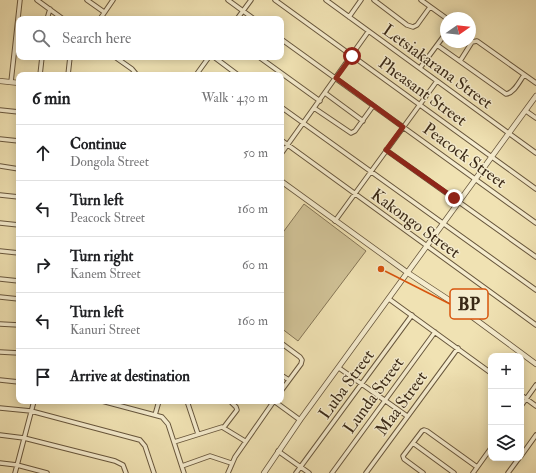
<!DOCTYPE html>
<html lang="en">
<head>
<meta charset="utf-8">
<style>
  body { margin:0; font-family:"IM FELL Double Pica",serif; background:#f6f6f6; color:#202124 }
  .controls { position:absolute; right:12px; bottom:12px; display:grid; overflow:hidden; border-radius:8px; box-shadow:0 2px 10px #0003 }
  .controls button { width:36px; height:36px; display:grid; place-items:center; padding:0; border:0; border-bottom:1px solid #e0e0e0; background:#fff; color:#202124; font:20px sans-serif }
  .compass { position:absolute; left:440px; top:12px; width:36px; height:36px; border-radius:50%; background:#fff; box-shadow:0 2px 10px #0003; rotate:76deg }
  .stop { position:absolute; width:12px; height:12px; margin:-9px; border:3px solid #8f2418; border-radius:50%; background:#fff }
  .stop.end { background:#8f2418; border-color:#fff; box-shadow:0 1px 4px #0008 }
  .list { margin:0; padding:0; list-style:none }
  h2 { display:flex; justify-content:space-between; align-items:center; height:52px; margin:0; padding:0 16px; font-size:17px }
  h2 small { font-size:13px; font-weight:400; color:#757577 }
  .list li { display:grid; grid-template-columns:26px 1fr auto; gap:12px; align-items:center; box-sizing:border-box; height:56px; padding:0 16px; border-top:1px solid #e0e0e0 }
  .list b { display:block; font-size:15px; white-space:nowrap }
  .list p { margin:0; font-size:13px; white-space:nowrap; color:#757577 }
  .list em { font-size:13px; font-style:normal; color:#757577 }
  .icon { flex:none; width:22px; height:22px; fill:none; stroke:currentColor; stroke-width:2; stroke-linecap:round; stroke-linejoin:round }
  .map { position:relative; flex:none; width:536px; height:473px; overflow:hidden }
  .search { position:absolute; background:#fff; box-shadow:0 2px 10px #0003; left:16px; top:16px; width:268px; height:44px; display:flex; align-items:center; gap:10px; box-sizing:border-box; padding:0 14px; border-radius:8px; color:#757577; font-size:15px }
  .panel { position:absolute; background:#fff; box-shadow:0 2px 10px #0003; left:16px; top:72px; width:268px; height:332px; border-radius:8px }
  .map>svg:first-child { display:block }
  .green { fill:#d1c398; stroke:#867657 }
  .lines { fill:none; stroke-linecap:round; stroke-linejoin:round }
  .minor-casing { stroke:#68573d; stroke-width:5.5 }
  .tertiary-casing { stroke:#68573d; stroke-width:6 }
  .minor { stroke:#f5ecce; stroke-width:3.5 }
  .tertiary { stroke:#f5ecce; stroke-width:4.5 }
  .route { stroke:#8f2418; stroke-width:5 }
  .labels { text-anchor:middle; stroke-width:3; stroke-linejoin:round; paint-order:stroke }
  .street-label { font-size:17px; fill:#3a2916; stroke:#f5ecce }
  .leader { fill:none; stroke:#d7540d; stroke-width:1.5 }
  .callout-dot { fill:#d7540d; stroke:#f5ecce; stroke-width:1.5 }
  .callout { fill:#f5ecce; stroke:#d7540d; stroke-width:1.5 }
  .callout-label { font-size:18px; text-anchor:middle; font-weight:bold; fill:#3a2916 }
</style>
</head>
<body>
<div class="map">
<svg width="536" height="473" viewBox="0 0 536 473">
  <rect width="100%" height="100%" fill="#f0e2b3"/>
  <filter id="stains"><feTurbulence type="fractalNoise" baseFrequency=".005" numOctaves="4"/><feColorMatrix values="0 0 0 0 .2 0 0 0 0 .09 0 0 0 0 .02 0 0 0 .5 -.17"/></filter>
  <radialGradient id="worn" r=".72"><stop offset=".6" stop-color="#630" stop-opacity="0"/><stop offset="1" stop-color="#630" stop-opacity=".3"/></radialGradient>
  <path class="green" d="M 304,204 L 366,251 L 298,341 L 281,328 L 281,235 Z"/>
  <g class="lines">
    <defs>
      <path id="minor" d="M 37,0 L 63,19
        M 87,0 L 104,12
        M 228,0 L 254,19
        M 275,0 L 536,189
        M 326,0 L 536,153
        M 374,0 L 407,25 L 413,27 L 417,25 L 430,7
        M 421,0 L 446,18
        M 349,17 L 361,0
        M 47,19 L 50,9
        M 100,19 L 113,0
        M 237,19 L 251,0
        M 281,39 L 536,223
        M 437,45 L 506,94 C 514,93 519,82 524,75
        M 115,57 L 132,69 L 137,75
        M 214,57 L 238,75
        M 259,57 L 320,101
        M 460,61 L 472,42 L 477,41 L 536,83
        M 420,68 L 446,33
        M 40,75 L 42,57
        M 68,75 L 70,57
        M 196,75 L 209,57
        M 11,82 L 20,0
        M 325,93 L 363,121
        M 281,107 L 536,290
        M 314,108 L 351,133 L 355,131 L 373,106
        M 0,110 L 19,112
        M 526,111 L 536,118
        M 0,139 L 19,141
        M 281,140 L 536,325
        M 386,150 L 536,257
        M 281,154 L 368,32
        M 0,166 L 19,169
        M 0,195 L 19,197
        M 335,221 L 437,81
        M 0,223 L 19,225
        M 0,251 L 19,253
        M 0,279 L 19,281
        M 0,297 L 19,299
        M 389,299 L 491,373
        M 0,324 L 19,325
        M 281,343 L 300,357 L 302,360 L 301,364 L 281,391
        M 0,352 L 19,353
        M 339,368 L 407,416
        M 281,375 L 289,380
        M 0,380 L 19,382
        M 521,395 L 536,406
        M 102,401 L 162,417 L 168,424 L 184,473
        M 187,401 L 198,434
        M 274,401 L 300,420
        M 521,406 L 536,385
        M 0,408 L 31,411 L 140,440 L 145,446 L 154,473
        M 155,415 L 159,401
        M 224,427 L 237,410 L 236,407 L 230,401
        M 0,435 L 24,438 L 115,461 L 123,465 L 126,473
        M 174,442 L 222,427 L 245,441
        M 413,443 L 454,473
        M 278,451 L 309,473
        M 521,456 L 536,435
        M 0,463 L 17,465 L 47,473
        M 182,466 L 210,456 L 231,463
        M 15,473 L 34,401
        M 228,473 L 235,457 L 274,401
        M 296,473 L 412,315
        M 332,473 L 435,332
        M 366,473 L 458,348
        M 423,473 L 404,459 L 403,456 L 422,431 L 424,430 L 427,431 L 477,467
        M 473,473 L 491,448
        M 508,473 L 519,458"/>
      <path id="tertiary" d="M 0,81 L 19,83
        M 281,181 L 408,273 L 452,302 L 536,364
        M 264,473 L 300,420 L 536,96"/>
    </defs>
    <use href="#minor" class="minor-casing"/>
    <use href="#tertiary" class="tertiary-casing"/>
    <use href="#minor" class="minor"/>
    <use href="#tertiary" class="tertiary"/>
  </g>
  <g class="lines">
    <path class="route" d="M 352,56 L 336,78 L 403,127 L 386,150 L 454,198"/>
  </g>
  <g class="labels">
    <g class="street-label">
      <text transform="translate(438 66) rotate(36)" y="6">Letsiakarana Street</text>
      <text transform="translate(423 91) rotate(36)" y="6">Pheasant Street</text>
      <text transform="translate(465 155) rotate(36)" y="6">Peacock Street</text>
      <text transform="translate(416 223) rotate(36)" y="6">Kakongo Street</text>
      <text transform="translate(346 384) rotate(-54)" y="6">Luba Street</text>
      <text transform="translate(373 395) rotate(-54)" y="6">Lunda Street</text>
      <text transform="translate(401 403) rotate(-54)" y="6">Maa Street</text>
    </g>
  </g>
  <path class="leader" d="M381 269L450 304"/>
  <circle class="callout-dot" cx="381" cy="269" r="4"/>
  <rect class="callout" x="450" y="289" width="38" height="30" rx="4"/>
  <g class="callout-label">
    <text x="469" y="310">BP</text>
  </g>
  <rect width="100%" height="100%" filter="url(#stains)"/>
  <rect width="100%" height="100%" fill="url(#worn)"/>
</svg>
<div class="controls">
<button>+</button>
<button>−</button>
<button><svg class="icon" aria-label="layers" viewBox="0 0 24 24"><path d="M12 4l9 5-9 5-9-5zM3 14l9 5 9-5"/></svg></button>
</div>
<svg class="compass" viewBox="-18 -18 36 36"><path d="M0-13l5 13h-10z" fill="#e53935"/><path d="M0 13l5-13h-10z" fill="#757577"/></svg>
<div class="stop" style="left:352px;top:56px"></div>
<div class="stop end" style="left:454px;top:198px"></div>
<div class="search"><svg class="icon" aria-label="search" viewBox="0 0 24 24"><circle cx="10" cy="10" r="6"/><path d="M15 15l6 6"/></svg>Search here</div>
<section class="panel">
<h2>6 min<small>Walk · 430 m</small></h2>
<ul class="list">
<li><svg class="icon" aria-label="ahead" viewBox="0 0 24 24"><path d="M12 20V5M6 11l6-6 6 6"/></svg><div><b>Continue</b><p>Dongola Street</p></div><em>50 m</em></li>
<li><svg class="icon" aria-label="left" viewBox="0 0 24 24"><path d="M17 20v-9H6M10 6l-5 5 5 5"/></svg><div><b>Turn left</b><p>Peacock Street</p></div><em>160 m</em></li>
<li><svg class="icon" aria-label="right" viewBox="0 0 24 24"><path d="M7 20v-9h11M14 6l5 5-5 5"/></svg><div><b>Turn right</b><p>Kanem Street</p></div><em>60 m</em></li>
<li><svg class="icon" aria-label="left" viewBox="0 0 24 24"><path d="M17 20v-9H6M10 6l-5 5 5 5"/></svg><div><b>Turn left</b><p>Kanuri Street</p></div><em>160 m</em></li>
<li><svg class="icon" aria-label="arrive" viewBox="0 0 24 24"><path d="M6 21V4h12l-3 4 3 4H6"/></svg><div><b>Arrive at destination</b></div></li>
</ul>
</section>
</div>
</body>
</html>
